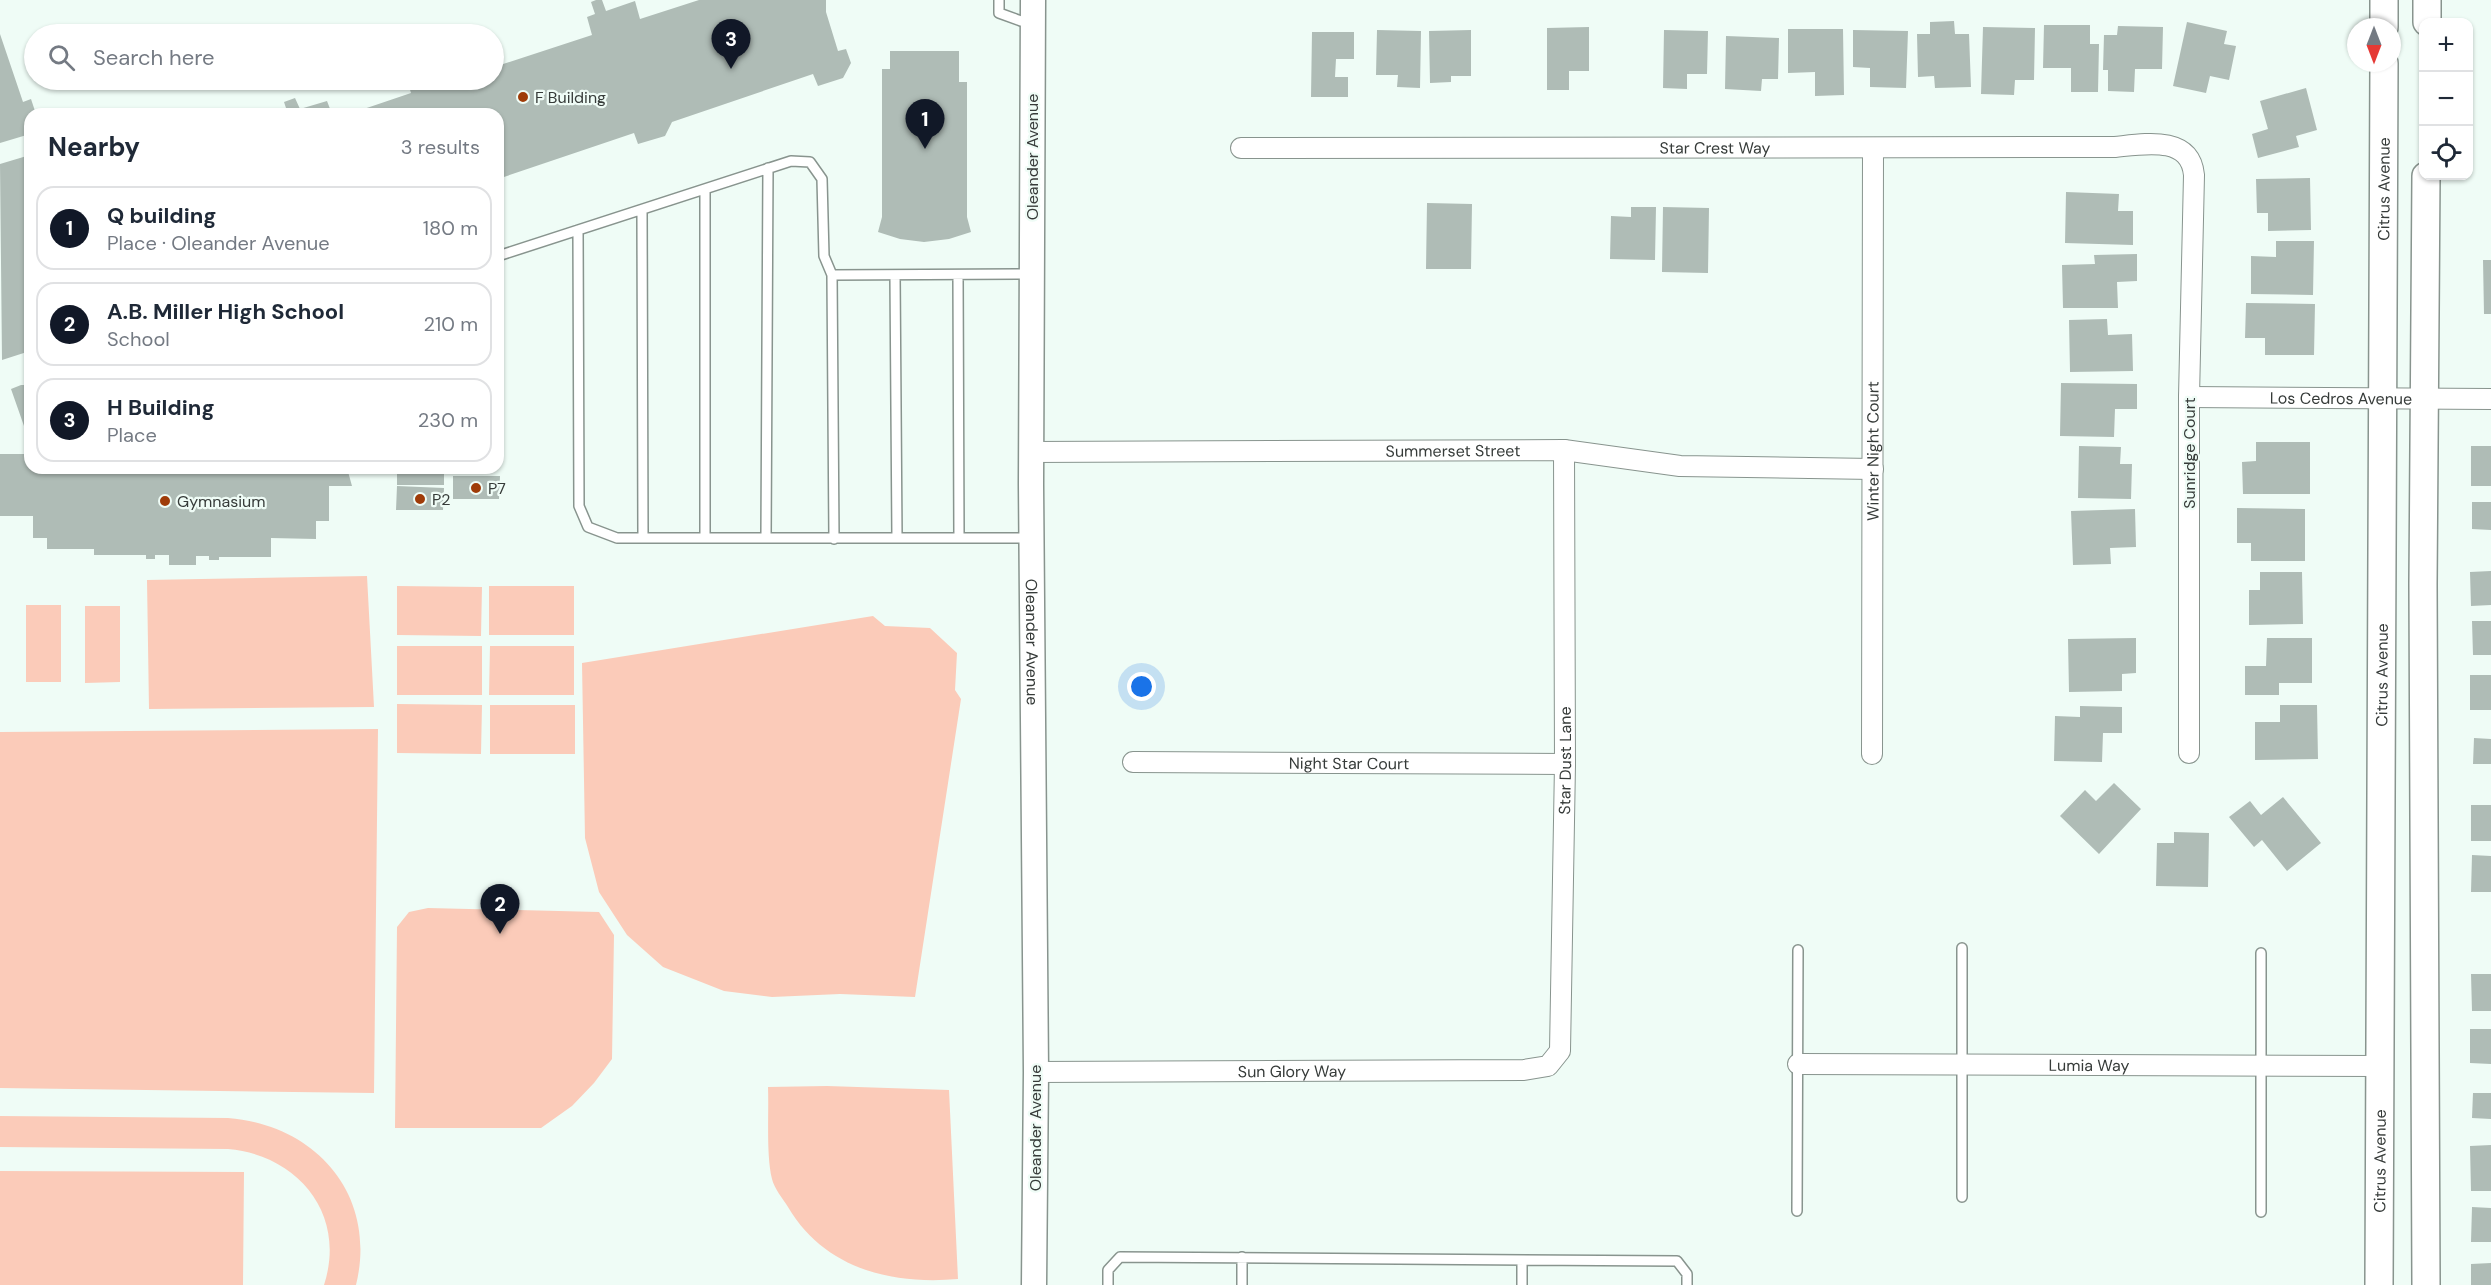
<!DOCTYPE html>
<html lang="en">
<head>
<meta charset="utf-8">
<style>
  body { margin:0; font-family:"DM Sans",sans-serif; background:#f6f6f7; color:#1f2937 }
  .controls { position:absolute; right:18px; top:18px; display:grid; overflow:hidden; border-radius:12px; box-shadow:0 2px 4px #0004 }
  .controls button { width:54px; height:54px; display:grid; place-items:center; padding:0; border:0; border-bottom:2px solid #e0e1e3; background:#fff; color:#1f2937; font:30px sans-serif }
  .compass { position:absolute; left:2347px; top:18px; width:54px; height:54px; border-radius:50%; background:#fff; box-shadow:0 2px 4px #0004; rotate:180deg }
  .you { position:absolute; left:1142px; top:687px; width:21px; height:21px; margin:-15px; border:4px solid #fff; border-radius:50%; background:#1a73e8; box-shadow:0 0 0 9px #1a73e833 }
  .badge { display:grid; place-items:center; width:39px; height:39px; border-radius:50%; background:#111827; color:#fff; font-size:20px; font-weight:700 }
  .pin { position:absolute; translate:-50% -50px; filter:drop-shadow(0 2px 3px #0008) }
  .pin::after { content:''; position:absolute; top:32px; width:21px; height:18px; background:inherit; clip-path:polygon(0 0,100% 0,50% 100%) }
  .list { margin:0; padding:0; list-style:none }
  h2 { display:flex; justify-content:space-between; align-items:center; height:78px; margin:0; padding:0 24px; font-size:26px }
  h2 small { font-size:20px; font-weight:400; color:#747a83 }
  .list li { display:grid; grid-template-columns:39px 1fr auto; gap:18px; align-items:center; box-sizing:border-box; height:84px; margin:0 12px 12px; padding:0 12px; border:2px solid #e0e1e3; border-radius:18px }
  .list b { display:block; font-size:22px; white-space:nowrap }
  .list p { margin:0; font-size:20px; white-space:nowrap; color:#747a83 }
  .list em { font-size:20px; font-style:normal; color:#747a83 }
  .icon { flex:none; width:33px; height:33px; fill:none; stroke:currentColor; stroke-width:2; stroke-linecap:round; stroke-linejoin:round }
  .map { position:relative; flex:none; width:2491px; height:1285px; overflow:hidden }
  .search { position:absolute; background:#fff; box-shadow:0 2px 4px #0004; left:24px; top:24px; width:480px; height:66px; display:flex; align-items:center; gap:15px; box-sizing:border-box; padding:0 21px; border-radius:33px; color:#747a83; font-size:22px }
  .panel { position:absolute; background:#fff; box-shadow:0 2px 4px #0004; left:24px; top:108px; width:480px; height:366px; border-radius:18px }
  .map>svg:first-child { display:block }
  .green { fill:#fbcbb9 }
  .building { fill:#afbcb6 }
  .lines { fill:none; stroke-linecap:round; stroke-linejoin:round }
  .service-casing { stroke:#88948e; stroke-width:12 }
  .minor-casing { stroke:#88948e; stroke-width:22 }
  .tertiary-casing { stroke:#88948e; stroke-width:27 }
  .secondary-casing { stroke:#88948e; stroke-width:30 }
  .service { stroke:#fff; stroke-width:9 }
  .minor { stroke:#fff; stroke-width:20 }
  .tertiary { stroke:#fff; stroke-width:24 }
  .secondary { stroke:#fff; stroke-width:27 }
  .poi-dot { fill:#9f3b08; stroke:#effcf6; stroke-width:2 }
  .labels { text-anchor:middle; stroke-width:4.5; stroke-linejoin:round; paint-order:stroke }
  .poi-label { font-size:16px; fill:#363b39; stroke:#effcf6; text-anchor:start }
  .street-label { font-size:16px; fill:#363b39; stroke:#effcf6 }
</style>
</head>
<body>
<div class="map">
<svg width="2491" height="1285" viewBox="0 0 2491 1285">
  <rect width="100%" height="100%" fill="#effcf6"/>
  <path class="green" d="M 367,576 L 374,707 L 149,709 L 147,580 Z
    M 397,586 L 482,587 L 481,636 L 397,635 Z
    M 489,586 L 574,586 L 574,635 L 489,635 Z
    M 26,605 L 61,605 L 61,682 L 26,682 Z
    M 85,606 L 120,606 L 120,682 L 85,683 Z
    M 873,616 L 885,626 L 930,628 L 957,653 L 955,690 L 961,699 L 915,997 L 840,994 L 772,997 L 724,991 L 663,967 L 627,935 L 599,892 L 585,838 L 582,663 Z
    M 397,646 L 482,646 L 482,695 L 397,695 Z
    M 490,646 L 574,646 L 574,695 L 489,695 Z
    M 397,704 L 482,705 L 481,754 L 397,753 Z
    M 490,705 L 575,705 L 575,754 L 490,754 Z
    M 378,729 L 374,1093 L 0,1088 L 0,732 Z
    M 428,908 L 599,912 L 614,935 L 612,1059 L 594,1083 L 572,1106 L 541,1128 L 395,1128 L 397,927 L 409,912 Z
    M 827,1086 L 949,1090 L 958,1279 C 890,1285 824,1268 788,1207 C 783,1199 774,1188 772,1179 C 766,1154 769,1114 768,1087 Z
    M 0,1116 L 228,1118 C 316,1125 378,1195 356,1285 L 324,1285 C 347,1214 298,1155 228,1149 L 0,1147 Z
    M 0,1171 L 244,1172 L 243,1285 L 0,1285 Z"/>
  <path class="building" d="M 596,0 L 602,0 L 606,11 L 635,1 L 640,19 L 699,0 L 826,0 L 826,12 L 838,51 L 846,49 L 851,63 L 843,78 L 818,86 L 813,74 L 672,122 L 665,136 L 638,144 L 634,133 L 498,179 L 498,114 L 349,114 L 411,93 L 407,80 L 494,80 L 494,67 L 592,35 L 587,17 L 595,14 L 591,2 Z
    M 1954,21 L 1955,34 L 1969,34 L 1971,87 L 1935,88 L 1934,76 L 1918,77 L 1917,34 L 1930,34 L 1930,22 Z
    M 2187,22 L 2227,31 L 2224,44 L 2236,46 L 2229,80 L 2210,76 L 2206,93 L 2173,86 Z
    M 2044,25 L 2090,25 L 2090,44 L 2099,44 L 2098,92 L 2071,92 L 2071,68 L 2043,68 Z
    M 2118,26 L 2163,27 L 2162,69 L 2135,69 L 2134,92 L 2108,91 L 2108,70 L 2103,70 L 2104,35 L 2117,35 Z
    M 1589,27 L 1589,71 L 1569,71 L 1569,90 L 1547,90 L 1547,28 Z
    M 1983,27 L 2035,28 L 2034,80 L 2015,80 L 2014,95 L 1981,94 Z
    M 1788,29 L 1843,29 L 1844,95 L 1815,96 L 1815,72 L 1788,73 Z
    M 1377,30 L 1421,31 L 1420,88 L 1397,87 L 1398,75 L 1376,75 Z
    M 1471,30 L 1471,76 L 1451,76 L 1451,82 L 1430,83 L 1429,31 Z
    M 1664,30 L 1708,31 L 1707,74 L 1687,74 L 1687,89 L 1663,88 Z
    M 1853,30 L 1908,31 L 1906,88 L 1870,87 L 1870,68 L 1853,67 Z
    M 1312,32 L 1354,32 L 1354,59 L 1336,59 L 1335,77 L 1348,77 L 1348,97 L 1311,97 Z
    M 0,34 L 23,102 L 31,99 L 36,114 L 30,114 L 30,134 L 0,143 Z
    M 1726,36 L 1779,38 L 1778,79 L 1762,79 L 1761,91 L 1725,89 Z
    M 890,51 L 959,51 L 959,82 L 967,82 L 967,217 L 971,232 L 949,239 L 924,242 L 900,239 L 878,232 L 882,217 L 882,69 L 890,69 Z
    M 2306,88 L 2317,130 L 2296,136 L 2299,147 L 2258,158 L 2252,134 L 2268,129 L 2260,101 Z
    M 295,98 L 300,109 L 327,101 L 332,114 L 288,114 L 284,102 Z
    M 30,155 L 30,351 L 2,360 L 0,164 Z
    M 2310,178 L 2311,230 L 2268,231 L 2268,213 L 2257,213 L 2256,179 Z
    M 2066,192 L 2119,194 L 2118,211 L 2133,211 L 2133,245 L 2065,243 Z
    M 1427,203 L 1472,204 L 1471,269 L 1426,269 Z
    M 1631,207 L 1656,207 L 1655,260 L 1610,259 L 1611,216 L 1631,217 Z
    M 1663,207 L 1709,208 L 1708,273 L 1662,272 Z
    M 2276,241 L 2314,241 L 2313,295 L 2251,294 L 2251,256 L 2276,257 Z
    M 2137,254 L 2137,281 L 2117,282 L 2118,308 L 2063,308 L 2062,265 L 2095,264 L 2094,255 Z
    M 2483,260 L 2491,260 L 2491,314 L 2484,314 Z
    M 498,295 L 501,295 L 501,319 L 498,319 Z
    M 2246,303 L 2315,304 L 2314,355 L 2265,355 L 2265,338 L 2245,338 Z
    M 2107,319 L 2108,335 L 2132,334 L 2133,371 L 2070,372 L 2069,320 Z
    M 498,321 L 501,321 L 501,344 L 498,344 Z
    M 2061,383 L 2137,384 L 2137,409 L 2115,409 L 2114,437 L 2060,436 Z
    M 21,385 L 30,385 L 30,426 L 24,426 L 11,389 Z
    M 2256,442 L 2310,442 L 2310,494 L 2243,494 L 2242,462 L 2256,461 Z
    M 2079,446 L 2121,447 L 2120,464 L 2132,464 L 2131,499 L 2078,498 Z
    M 2471,446 L 2491,446 L 2491,486 L 2471,486 Z
    M 0,454 L 30,454 L 30,468 L 347,468 L 352,486 L 329,486 L 329,521 L 316,521 L 316,539 L 271,538 L 271,557 L 219,557 L 219,560 L 209,560 L 209,556 L 196,556 L 196,565 L 169,565 L 169,555 L 155,555 L 155,559 L 146,559 L 146,555 L 94,555 L 94,549 L 47,549 L 47,538 L 33,538 L 33,516 L 0,516 Z
    M 397,468 L 444,468 L 444,485 L 397,485 Z
    M 453,476 L 500,476 L 499,499 L 453,499 Z
    M 397,486 L 444,488 L 443,510 L 396,510 Z
    M 2472,502 L 2491,502 L 2491,530 L 2472,529 Z
    M 2237,508 L 2305,509 L 2305,561 L 2251,561 L 2251,543 L 2237,543 Z
    M 2135,509 L 2136,547 L 2110,548 L 2111,564 L 2073,565 L 2071,511 Z
    M 2491,571 L 2491,605 L 2471,606 L 2470,572 Z
    M 2260,572 L 2302,572 L 2303,624 L 2249,625 L 2249,590 L 2260,590 Z
    M 2472,621 L 2491,621 L 2491,655 L 2473,655 Z
    M 2136,638 L 2136,673 L 2122,674 L 2122,691 L 2069,692 L 2068,639 Z
    M 2267,638 L 2312,638 L 2312,683 L 2279,683 L 2279,695 L 2245,695 L 2245,666 L 2266,666 Z
    M 2470,675 L 2491,675 L 2491,710 L 2470,710 Z
    M 2280,705 L 2317,705 L 2318,759 L 2255,760 L 2255,722 L 2280,722 Z
    M 2080,706 L 2122,707 L 2122,733 L 2103,733 L 2102,762 L 2054,761 L 2055,716 L 2080,717 Z
    M 2474,738 L 2491,739 L 2491,764 L 2473,764 Z
    M 2114,783 L 2141,809 L 2099,854 L 2060,816 L 2085,790 L 2096,801 Z
    M 2283,797 L 2321,843 L 2287,871 L 2262,840 L 2254,847 L 2229,817 L 2250,801 L 2261,815 Z
    M 2471,805 L 2491,805 L 2491,841 L 2471,841 Z
    M 2174,832 L 2209,833 L 2208,887 L 2156,886 L 2157,843 L 2174,843 Z
    M 2472,855 L 2491,856 L 2491,892 L 2471,892 Z
    M 2471,974 L 2491,974 L 2491,1011 L 2472,1011 Z
    M 2470,1029 L 2491,1029 L 2491,1064 L 2470,1063 Z
    M 2473,1093 L 2491,1093 L 2491,1119 L 2472,1118 Z
    M 2491,1145 L 2491,1191 L 2471,1191 L 2470,1146 Z
    M 2472,1207 L 2491,1208 L 2491,1242 L 2471,1242 Z
    M 2491,1263 L 2491,1285 L 2471,1285 L 2471,1264 Z"/>
  <g class="lines">
    <defs>
      <path id="service" d="M 999,0 L 999,13 L 1021,21 L 1033,21
        M 642,210 L 643,538
        M 578,230 L 579,506 L 588,527 L 617,538 L 1032,538
        M 498,256 L 791,161 L 810,162 L 822,179 L 824,256 L 832,275 L 1032,274
        M 832,275 L 834,539
        M 895,275 L 897,538
        M 958,275 L 959,538
        M 705,538 L 705,190
        M 766,538 L 768,168
        M 1962,948 L 1962,1197
        M 2261,953 L 2261,1212
        M 1797,1211 L 1798,950
        M 1242,1257 L 1242,1285
        M 1522,1260 L 1522,1285
        M 1108,1285 L 1108,1270 L 1120,1257 L 1677,1261 L 1687,1274 L 1687,1285"/>
      <g id="minor">
        <path id="s1" d="M 1241,148 L 2115,147 C 2144,144 2190,135 2194,175 L 2189,397 L 2189,753"/>
        <path id="s2" d="M 2189,397 L 2491,399"/>
        <path id="s3" d="M 1031,452 L 1564,450 L 1680,466 L 1873,469"/>
        <path id="s4" d="M 1872,754 L 1873,149"/>
        <path id="s5" d="M 1133,762 L 1565,764"/>
        <path id="s6" d="M 1798,1064 L 2380,1066"/>
        <path id="s7" d="M 1036,1072 L 1524,1070 L 1548,1066 L 1560,1051 L 1565,764 L 1564,450"/>
      </g>
      <g id="tertiary">
        <path id="s8" d="M 1033,0 L 1031,484 L 1036,1072 L 1034,1285"/>
      </g>
      <g id="secondary">
        <path d="M 2384,0 L 2384,27"/>
        <path d="M 2427,22 L 2427,0"/>
        <path d="M 2426,176 L 2423,584 L 2426,1285"/>
        <path id="s9" d="M 2379,1285 L 2384,63"/>
      </g>
    </defs>
    <use href="#service" class="service-casing"/>
    <use href="#minor" class="minor-casing"/>
    <use href="#tertiary" class="tertiary-casing"/>
    <use href="#secondary" class="secondary-casing"/>
    <use href="#service" class="service"/>
    <use href="#minor" class="minor"/>
    <use href="#tertiary" class="tertiary"/>
    <use href="#secondary" class="secondary"/>
  </g>
  <g class="poi-dot">
    <circle cx="523" cy="97" r="6"/>
    <circle cx="476" cy="488" r="6"/>
    <circle cx="420" cy="499" r="6"/>
    <circle cx="165" cy="501" r="6"/>
  </g>
  <g class="labels">
    <g class="poi-label">
      <text x="535" y="103">F Building</text>
      <text x="488" y="494">P7</text>
      <text x="432" y="505">P2</text>
      <text x="177" y="507">Gymnasium</text>
    </g>
    <g class="street-label">
      <text dy="6" stroke="none"><textPath href="#s1" startOffset="474">Star Crest Way</textPath></text>
      <text transform="translate(1032 157) rotate(-90)" y="6">Oleander Avenue</text>
      <text dy="6" stroke="none"><textPath href="#s9" startOffset="1096">Citrus Avenue</textPath></text>
      <text dy="6" stroke="none"><textPath href="#s2" startOffset="152">Los Cedros Avenue</textPath></text>
      <text dy="6" stroke="none"><textPath href="#s3" startOffset="422">Summerset Street</textPath></text>
      <text dy="6" stroke="none"><textPath href="#s4" startOffset="303">Winter Night Court</textPath></text>
      <text transform="translate(2189 453) rotate(-90)" y="6">Sunridge Court</text>
      <text dy="6" stroke="none"><textPath href="#s8" startOffset="642">Oleander Avenue</textPath></text>
      <text dy="6" stroke="none"><textPath href="#s9" startOffset="610">Citrus Avenue</textPath></text>
      <text dy="6" stroke="none"><textPath href="#s7" startOffset="822">Star Dust Lane</textPath></text>
      <text dy="6" stroke="none"><textPath href="#s5" startOffset="216">Night Star Court</textPath></text>
      <text dy="6" stroke="none"><textPath href="#s6" startOffset="291">Lumia Way</textPath></text>
      <text dy="6" stroke="none"><textPath href="#s7" startOffset="256">Sun Glory Way</textPath></text>
      <text transform="translate(1035 1128) rotate(-90)" y="6">Oleander Avenue</text>
      <text dy="6" stroke="none"><textPath href="#s9" startOffset="124">Citrus Avenue</textPath></text>
    </g>
  </g>
</svg>
<div class="controls">
<button>+</button>
<button>−</button>
<button><svg class="icon" aria-label="locate" viewBox="0 0 24 24"><circle cx="12" cy="12" r="6"/><path d="M12 2v4M12 18v4M2 12h4M18 12h4"/></svg></button>
</div>
<svg class="compass" viewBox="-18 -18 36 36"><path d="M0-13l5 13h-10z" fill="#e53935"/><path d="M0 13l5-13h-10z" fill="#747a83"/></svg>
<div class="you"></div>
<div class="pin badge" style="left:925px;top:149px">1</div>
<div class="pin badge" style="left:500px;top:934px">2</div>
<div class="pin badge" style="left:731px;top:69px">3</div>
<div class="search"><svg class="icon" aria-label="search" viewBox="0 0 24 24"><circle cx="10" cy="10" r="6"/><path d="M15 15l6 6"/></svg>Search here</div>
<section class="panel">
<h2>Nearby<small>3 results</small></h2>
<ul class="list">
<li><span class="badge">1</span><div><b>Q building</b><p>Place · Oleander Avenue</p></div><em>180 m</em></li>
<li><span class="badge">2</span><div><b>A.B. Miller High School</b><p>School</p></div><em>210 m</em></li>
<li><span class="badge">3</span><div><b>H Building</b><p>Place</p></div><em>230 m</em></li>
</ul>
</section>
</div>
</body>
</html>
